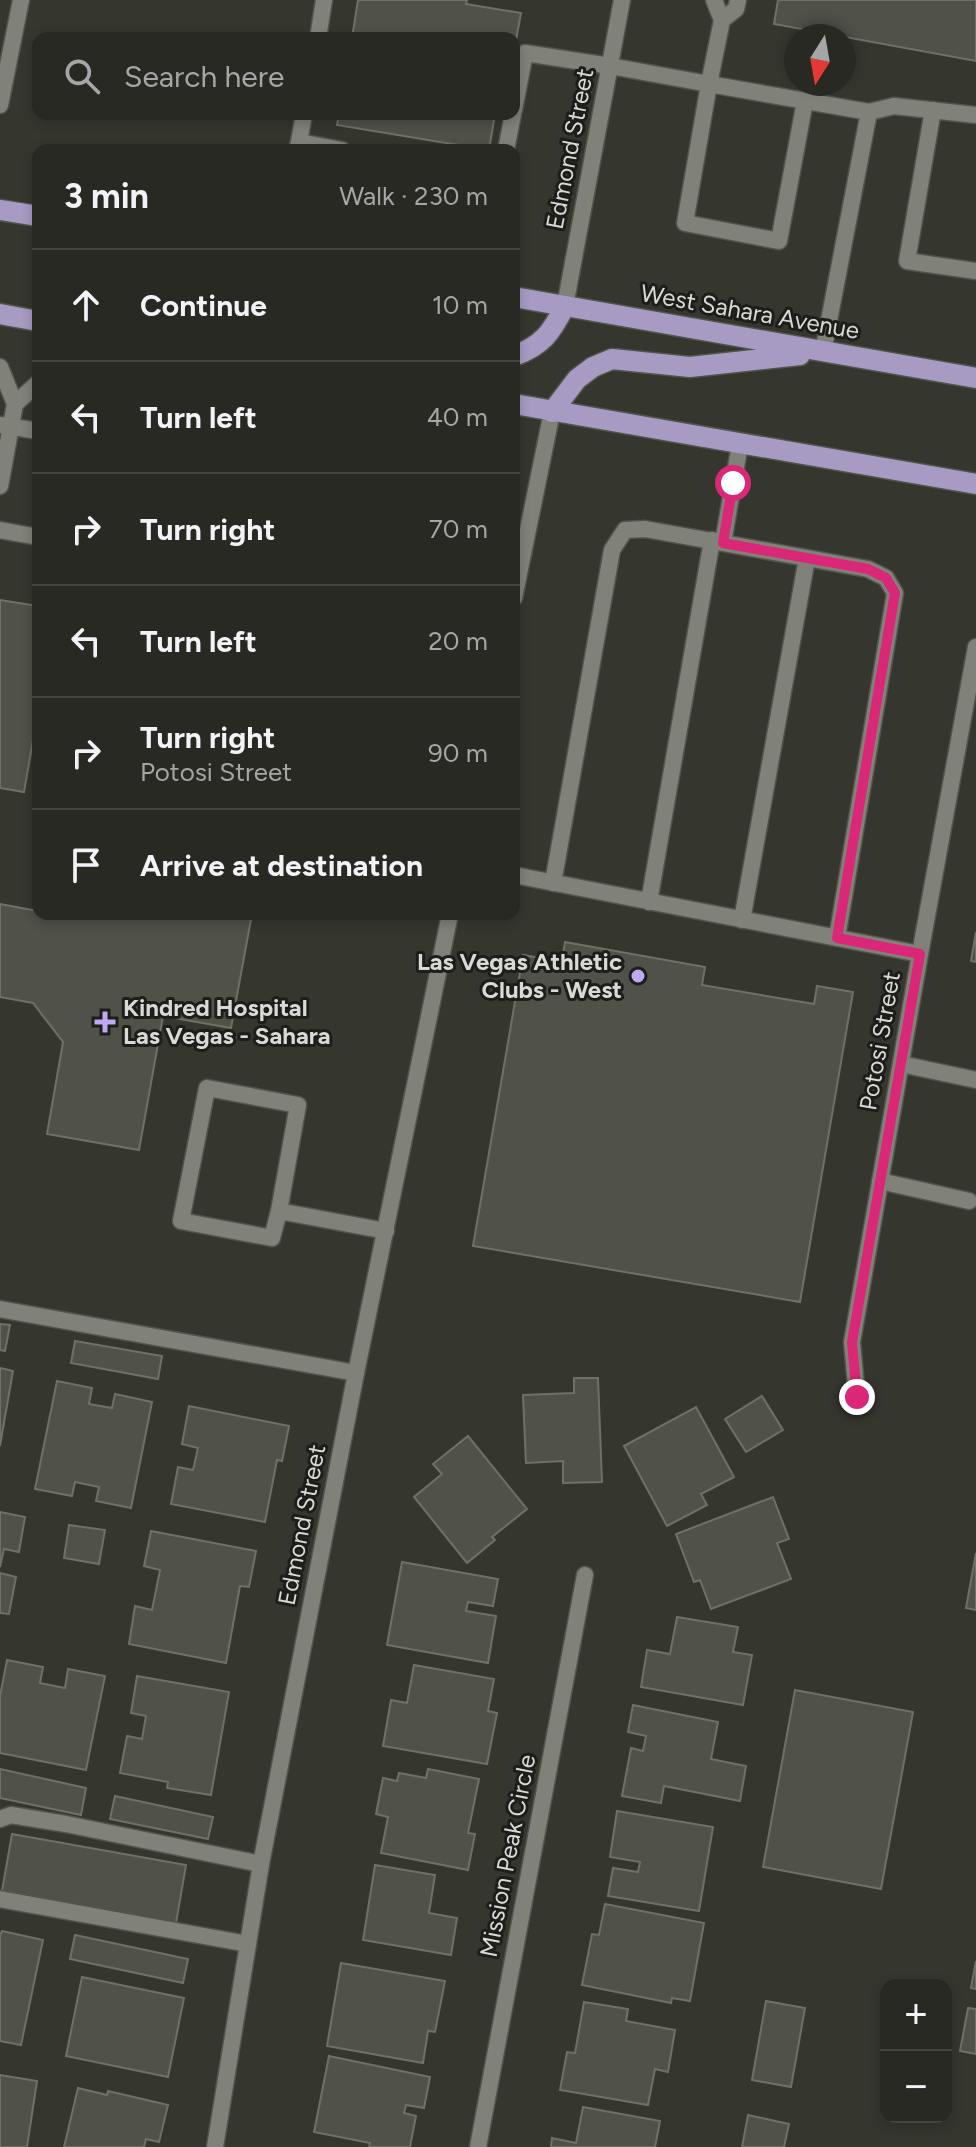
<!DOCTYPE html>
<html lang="en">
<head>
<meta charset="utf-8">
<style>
  body { margin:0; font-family:Figtree,sans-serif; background:#30312b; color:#f1f3f6 }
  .controls { position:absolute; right:24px; bottom:24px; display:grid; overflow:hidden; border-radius:16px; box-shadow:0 4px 12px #0003 }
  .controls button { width:72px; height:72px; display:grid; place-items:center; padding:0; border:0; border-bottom:2px solid #444541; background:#282923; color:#f1f3f6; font:40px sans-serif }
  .compass { position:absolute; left:784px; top:24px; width:72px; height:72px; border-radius:50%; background:#282923; box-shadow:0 4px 12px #0003; rotate:191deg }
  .stop { position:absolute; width:24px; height:24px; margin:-18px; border:6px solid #db2777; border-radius:50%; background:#fff }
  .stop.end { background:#db2777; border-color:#fff; box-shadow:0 2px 8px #0008 }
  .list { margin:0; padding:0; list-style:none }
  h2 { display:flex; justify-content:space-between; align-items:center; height:104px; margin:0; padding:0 32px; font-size:34px }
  h2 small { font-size:26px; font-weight:400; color:#a5a6a6 }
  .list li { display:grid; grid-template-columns:52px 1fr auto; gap:24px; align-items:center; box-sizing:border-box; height:112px; padding:0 32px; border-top:2px solid #444541 }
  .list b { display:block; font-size:30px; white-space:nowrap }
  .list p { margin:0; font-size:26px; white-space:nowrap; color:#a5a6a6 }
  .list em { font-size:26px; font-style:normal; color:#a5a6a6 }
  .icon { flex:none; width:44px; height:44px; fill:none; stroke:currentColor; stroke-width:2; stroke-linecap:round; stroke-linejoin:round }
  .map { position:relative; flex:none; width:976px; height:2147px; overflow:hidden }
  .search { position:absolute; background:#282923; box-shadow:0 4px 12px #0003; left:32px; top:32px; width:488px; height:88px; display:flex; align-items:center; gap:20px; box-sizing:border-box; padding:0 28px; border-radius:16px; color:#a5a6a6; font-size:30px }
  .panel { position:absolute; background:#282923; box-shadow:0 4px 12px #0003; left:32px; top:144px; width:488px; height:776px; border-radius:16px }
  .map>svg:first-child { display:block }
  .building { fill:#505249; stroke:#6f7167; stroke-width:2 }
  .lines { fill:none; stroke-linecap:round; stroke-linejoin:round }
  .lane-casing { stroke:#52534c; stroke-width:19 }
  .street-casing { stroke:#52534c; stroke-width:19 }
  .primary-casing { stroke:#52534c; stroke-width:23 }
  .lane { stroke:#808279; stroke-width:16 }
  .street { stroke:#808279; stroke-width:16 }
  .primary { stroke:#a89bc3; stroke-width:20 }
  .route { stroke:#db2777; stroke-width:10 }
  .poi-dot { fill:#bfa8f4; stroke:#1d1e1a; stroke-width:3 }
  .labels { text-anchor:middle; stroke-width:6; stroke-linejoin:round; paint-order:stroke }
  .street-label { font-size:24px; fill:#d9dad5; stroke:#1d1e1a }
  .poi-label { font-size:24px; font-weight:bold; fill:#d9dad5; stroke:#1d1e1a; text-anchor:end }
</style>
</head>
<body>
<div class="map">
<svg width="976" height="2147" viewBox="0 0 976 2147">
  <rect width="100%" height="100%" fill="#35372f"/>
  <path class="building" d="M 358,0 L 467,0 L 466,4 L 521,13 L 514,51 L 514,38 L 352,38 Z
    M 778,0 L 976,0 L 976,61 L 774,24 Z
    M 339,114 L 495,114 L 489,150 L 337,125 Z
    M 0,600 L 38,606 L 38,712 L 24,792 L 0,788 Z
    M 0,904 L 38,911 L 38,914 L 63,916 L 63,914 L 252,914 L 231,1028 L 163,1016 L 139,1150 L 47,1134 L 63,1042 L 33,1003 L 0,997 Z
    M 976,932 L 976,962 L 971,961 Z
    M 565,942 L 705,967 L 702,985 L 814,1004 L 817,986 L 853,992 L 800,1302 L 473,1246 L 523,955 L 562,962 Z
    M 0,1324 L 10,1325 L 5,1351 L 0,1350 Z
    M 75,1341 L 162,1356 L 158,1379 L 71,1363 Z
    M 0,1368 L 13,1371 L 0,1446 Z
    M 574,1378 L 598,1378 L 602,1482 L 563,1483 L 563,1461 L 526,1463 L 523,1395 L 574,1393 Z
    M 57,1381 L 92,1388 L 89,1404 L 112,1408 L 115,1394 L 152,1402 L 131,1508 L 96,1501 L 99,1487 L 75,1482 L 72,1496 L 35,1489 Z
    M 762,1396 L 783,1430 L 746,1452 L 725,1419 Z
    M 189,1406 L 289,1426 L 282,1461 L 277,1460 L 265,1522 L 171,1504 L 178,1467 L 193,1470 L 198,1448 L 182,1444 Z
    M 696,1407 L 734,1477 L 701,1494 L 707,1505 L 667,1526 L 624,1446 Z
    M 468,1436 L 527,1509 L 492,1537 L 495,1540 L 467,1563 L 414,1497 L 442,1474 L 433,1464 Z
    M 773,1497 L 789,1539 L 777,1543 L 791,1579 L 711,1609 L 700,1580 L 694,1582 L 676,1534 Z
    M 0,1512 L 25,1517 L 19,1552 L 4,1549 L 0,1567 Z
    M 69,1525 L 105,1530 L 99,1564 L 64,1558 Z
    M 151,1531 L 256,1551 L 249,1587 L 240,1586 L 226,1663 L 129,1644 L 135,1606 L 152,1610 L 160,1570 L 144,1566 Z
    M 976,1553 L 976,1610 L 966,1608 Z
    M 402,1562 L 498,1579 L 493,1606 L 468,1602 L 466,1611 L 496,1616 L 488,1663 L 387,1645 Z
    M 0,1573 L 16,1577 L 9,1614 L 0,1613 Z
    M 677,1617 L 738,1627 L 733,1652 L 752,1655 L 743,1705 L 641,1687 L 647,1650 L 670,1654 Z
    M 7,1660 L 43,1667 L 40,1683 L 65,1688 L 68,1669 L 105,1676 L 86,1770 L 0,1753 L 0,1696 Z
    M 414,1665 L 494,1679 L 488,1711 L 497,1713 L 487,1764 L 383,1746 L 391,1700 L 407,1703 Z
    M 137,1676 L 229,1692 L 211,1795 L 167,1788 L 168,1782 L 120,1773 L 127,1736 L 142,1739 L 146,1716 L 131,1713 Z
    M 795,1690 L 913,1712 L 881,1889 L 763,1867 Z
    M 633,1705 L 718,1722 L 711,1759 L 746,1766 L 740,1801 L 664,1786 L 661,1803 L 622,1796 L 631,1748 L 643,1751 L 646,1736 L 628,1732 Z
    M 0,1769 L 86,1788 L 81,1815 L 0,1798 Z
    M 428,1769 L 479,1779 L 468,1833 L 475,1834 L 468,1870 L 381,1853 L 388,1817 L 376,1814 L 383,1778 L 397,1781 L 399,1773 L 426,1778 Z
    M 115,1796 L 213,1817 L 208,1839 L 110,1819 Z
    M 617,1811 L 713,1827 L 699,1911 L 608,1896 L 613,1868 L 638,1872 L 640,1862 L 610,1857 Z
    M 12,1834 L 186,1865 L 176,1923 L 2,1891 Z
    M 375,1865 L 435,1875 L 429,1913 L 457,1918 L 451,1955 L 363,1940 Z
    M 605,1904 L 704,1923 L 690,2001 L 672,1998 L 671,2003 L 582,1985 L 592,1934 L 599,1935 Z
    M 2,1931 L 43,1940 L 21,2045 L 0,2041 L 0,1936 Z
    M 75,1935 L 188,1959 L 183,1983 L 70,1959 Z
    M 976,1961 L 976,1989 L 971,1988 Z
    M 341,1963 L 445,1981 L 435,2032 L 428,2031 L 423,2063 L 327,2046 Z
    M 82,1977 L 184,1998 L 168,2077 L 66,2056 Z
    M 766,2001 L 805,2008 L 791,2087 L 752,2080 Z
    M 584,2002 L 628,2009 L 626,2021 L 675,2030 L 668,2072 L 655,2069 L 648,2105 L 560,2090 L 567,2052 L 575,2053 Z
    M 968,2008 L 976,2009 L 976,2054 L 960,2051 Z
    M 329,2056 L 430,2077 L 424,2108 L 406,2105 L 404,2113 L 416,2116 L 410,2147 L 369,2147 L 370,2143 L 314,2132 Z
    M 0,2075 L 37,2081 L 27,2147 L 0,2147 Z
    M 78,2088 L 107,2095 L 108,2091 L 168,2105 L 159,2142 L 146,2139 L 144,2147 L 64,2147 Z
    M 583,2107 L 660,2121 L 655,2147 L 551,2147 L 552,2138 L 576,2143 Z
    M 748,2115 L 789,2124 L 784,2147 L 742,2147 Z"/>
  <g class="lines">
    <defs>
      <path id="lane" d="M 714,0 L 722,20 L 709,84 L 869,112 L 894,106 L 976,115
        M 722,20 L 736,9 L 738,0
        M 318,38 L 324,0
        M 0,105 L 21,0
        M 514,110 L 525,53 L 610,66 L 709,84 L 685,223 L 779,241 L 805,101
        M 933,110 L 907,261 L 976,271
        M 299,142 L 304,114
        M 297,150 L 299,142 L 342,150
        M 506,150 L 513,114
        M 823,352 L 869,112
        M 0,367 L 15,404 L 0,486
        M 15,404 L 38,383
        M 0,425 L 38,431
        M 0,530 L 38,537
        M 723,543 L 740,444
        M 514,875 L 920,954
        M 553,883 L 612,550 L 625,530 L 645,529 L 868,569 L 886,578 L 895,593 L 837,938
        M 649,902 L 712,540
        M 742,920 L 807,558
        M 901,1064 L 976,1080
        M 880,1181 L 969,1201
        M 279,1211 L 272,1238 L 181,1221 L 207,1088 L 298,1105 L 279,1211 L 386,1231
        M 0,1309 L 356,1373
        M 0,1819 L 11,1815 L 66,1824 L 261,1864
        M 0,1899 L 248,1944"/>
      <path id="street" d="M 565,306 L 622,0
        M 514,598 L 552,412
        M 857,1397 L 852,1342 L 920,954 L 976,647
        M 215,2147 L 261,1864 L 356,1373 L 450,914
        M 478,2147 L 585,1575"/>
      <path id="primary" d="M 0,210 L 38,216
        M 514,297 L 976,378
        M 0,314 L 38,321
        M 514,356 C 543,345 551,333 565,306
        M 514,404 L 976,484
        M 552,412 L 577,379 L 593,367 L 612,359 L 690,367 L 800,355"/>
    </defs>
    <use href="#lane" class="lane-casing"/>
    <use href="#street" class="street-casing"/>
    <use href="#primary" class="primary-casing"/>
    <use href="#lane" class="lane"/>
    <use href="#street" class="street"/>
    <use href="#primary" class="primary"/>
  </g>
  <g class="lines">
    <path class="route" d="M 733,483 L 723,543 L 868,569 L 886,578 L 895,593 L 837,938 L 920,954 L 852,1342 L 857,1397"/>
  </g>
  <g class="poi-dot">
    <circle cx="638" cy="976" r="8"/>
    <path d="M101 1010h8v8h8v8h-8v8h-8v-8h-8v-8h8z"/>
  </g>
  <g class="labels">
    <g class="street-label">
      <text transform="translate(570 149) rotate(-79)" y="8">Edmond Street</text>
      <text transform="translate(750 312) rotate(10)" y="8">West Sahara Avenue</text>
      <text transform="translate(880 1041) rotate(-80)" y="8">Potosi Street</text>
      <text transform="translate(302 1525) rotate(-79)" y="8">Edmond Street</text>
      <text transform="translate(508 1856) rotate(-79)" y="8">Mission Peak Circle</text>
    </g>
    <g class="poi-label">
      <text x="622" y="970">Las Vegas Athletic<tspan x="622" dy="28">Clubs - West</tspan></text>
      <text x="123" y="1016" text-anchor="start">Kindred Hospital<tspan x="123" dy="28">Las Vegas - Sahara</tspan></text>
    </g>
  </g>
</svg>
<div class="controls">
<button>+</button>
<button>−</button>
</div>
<svg class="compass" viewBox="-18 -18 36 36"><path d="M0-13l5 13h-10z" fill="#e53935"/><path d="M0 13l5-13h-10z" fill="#a5a6a6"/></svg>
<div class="stop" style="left:733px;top:483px"></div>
<div class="stop end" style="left:857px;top:1397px"></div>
<div class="search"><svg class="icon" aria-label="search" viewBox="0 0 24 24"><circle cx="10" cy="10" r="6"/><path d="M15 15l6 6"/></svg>Search here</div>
<section class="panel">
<h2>3 min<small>Walk · 230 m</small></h2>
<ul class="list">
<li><svg class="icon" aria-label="ahead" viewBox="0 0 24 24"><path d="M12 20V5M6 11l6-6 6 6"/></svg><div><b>Continue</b></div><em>10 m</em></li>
<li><svg class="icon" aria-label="left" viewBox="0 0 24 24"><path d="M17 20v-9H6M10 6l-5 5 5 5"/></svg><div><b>Turn left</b></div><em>40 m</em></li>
<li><svg class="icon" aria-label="right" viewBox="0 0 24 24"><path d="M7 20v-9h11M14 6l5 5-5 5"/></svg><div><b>Turn right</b></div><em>70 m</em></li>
<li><svg class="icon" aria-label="left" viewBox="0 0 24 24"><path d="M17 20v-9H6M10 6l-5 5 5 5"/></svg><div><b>Turn left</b></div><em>20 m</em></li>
<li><svg class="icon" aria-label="right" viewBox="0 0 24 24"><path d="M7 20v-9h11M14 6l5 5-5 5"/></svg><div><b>Turn right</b><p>Potosi Street</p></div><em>90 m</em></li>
<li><svg class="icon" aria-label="arrive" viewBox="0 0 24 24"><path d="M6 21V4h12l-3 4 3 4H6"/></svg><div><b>Arrive at destination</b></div></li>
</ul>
</section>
</div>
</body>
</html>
